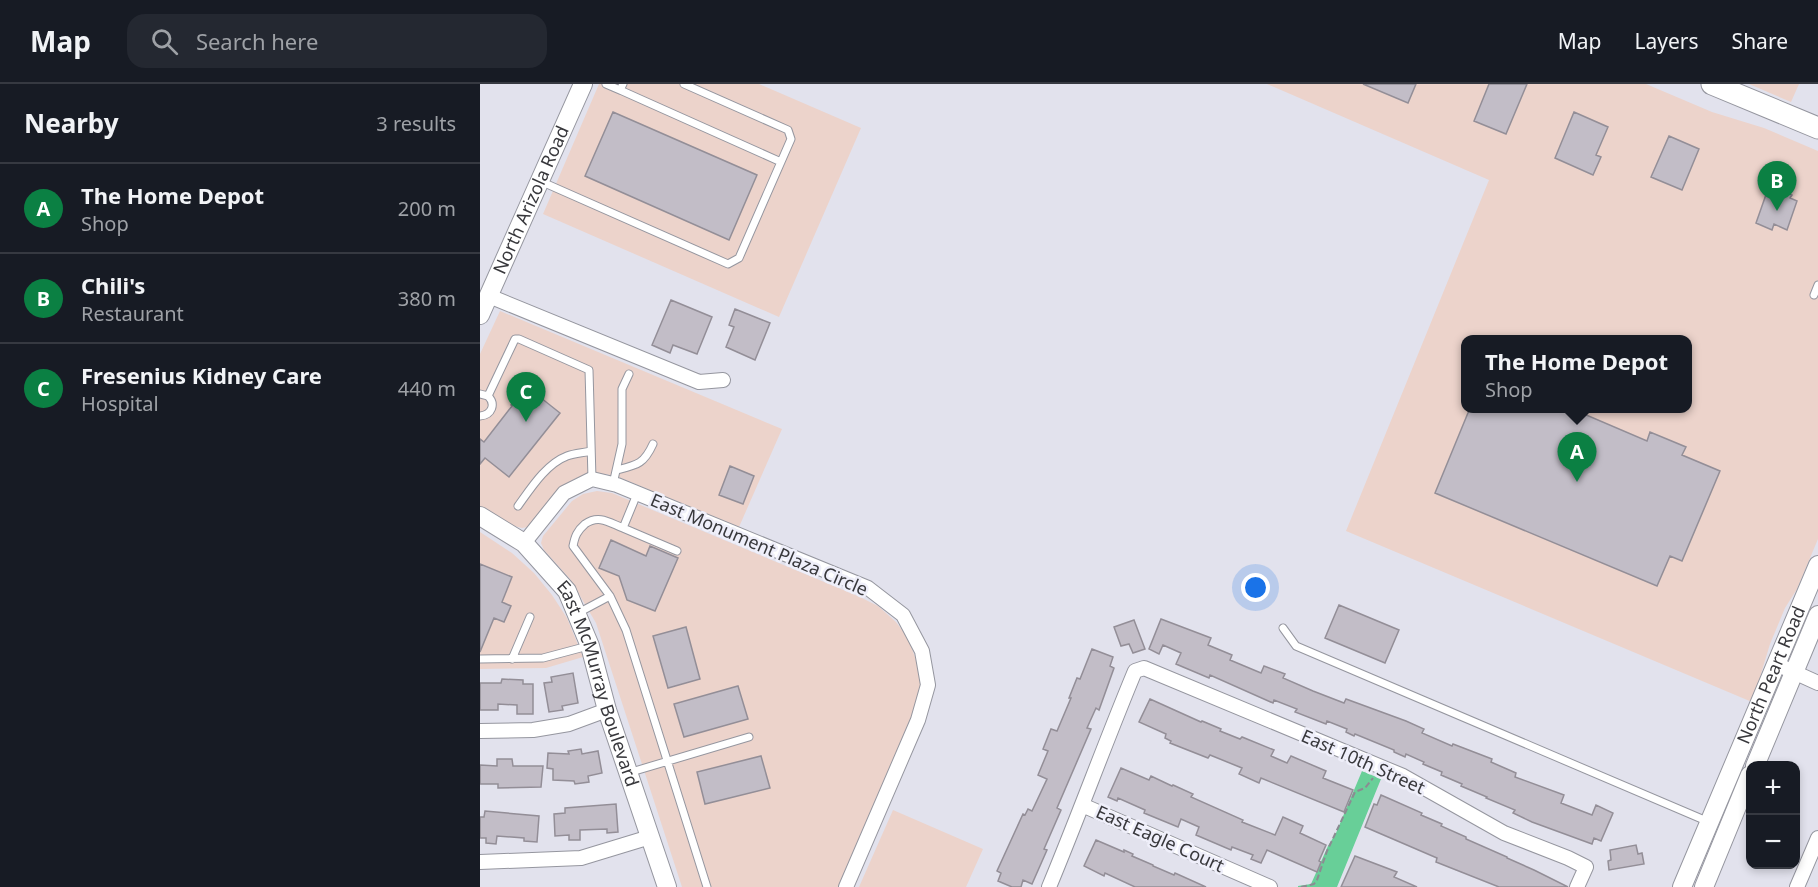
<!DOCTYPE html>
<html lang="en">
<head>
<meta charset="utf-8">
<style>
  body { margin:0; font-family:"Noto Sans",sans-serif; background:#242831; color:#f1f3f6 }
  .controls { position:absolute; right:18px; bottom:18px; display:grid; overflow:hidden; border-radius:12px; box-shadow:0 3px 9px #0003 }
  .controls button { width:54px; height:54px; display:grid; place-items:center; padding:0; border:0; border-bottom:2px solid #363941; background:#171b24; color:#f1f3f6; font:30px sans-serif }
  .you { position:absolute; left:776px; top:504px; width:21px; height:21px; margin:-15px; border:4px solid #fff; border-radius:50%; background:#1a73e8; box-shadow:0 0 0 9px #1a73e833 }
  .badge { display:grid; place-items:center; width:39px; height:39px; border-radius:50%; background:#0b8043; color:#fff; font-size:20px; font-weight:700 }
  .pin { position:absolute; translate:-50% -50px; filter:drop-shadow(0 2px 3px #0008) }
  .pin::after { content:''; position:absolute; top:32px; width:21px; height:18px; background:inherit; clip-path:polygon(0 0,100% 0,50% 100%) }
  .popup { position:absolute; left:981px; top:251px; width:231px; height:78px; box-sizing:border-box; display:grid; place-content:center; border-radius:12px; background:#171b24; filter:drop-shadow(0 2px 4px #0005); font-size:20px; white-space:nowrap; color:#9ea1a6 }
  .popup b { font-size:22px; color:#f1f3f6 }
  .popup::after { content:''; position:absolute; left:50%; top:100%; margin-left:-12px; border:12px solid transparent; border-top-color:#171b24 }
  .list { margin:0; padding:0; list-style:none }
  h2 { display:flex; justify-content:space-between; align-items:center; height:78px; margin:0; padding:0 24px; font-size:26px }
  h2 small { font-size:20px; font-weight:400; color:#9ea1a6 }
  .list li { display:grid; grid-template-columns:39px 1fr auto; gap:18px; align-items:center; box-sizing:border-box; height:90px; padding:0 24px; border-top:2px solid #363941 }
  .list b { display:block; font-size:22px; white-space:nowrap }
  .list p { margin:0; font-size:20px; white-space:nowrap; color:#9ea1a6 }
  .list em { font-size:20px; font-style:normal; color:#9ea1a6 }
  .icon { flex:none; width:33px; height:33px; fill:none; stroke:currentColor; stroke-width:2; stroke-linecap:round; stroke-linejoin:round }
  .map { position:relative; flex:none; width:1338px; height:803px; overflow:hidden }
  header { display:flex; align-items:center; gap:36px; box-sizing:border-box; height:84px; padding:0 30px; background:#171b24; border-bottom:2px solid #363941 }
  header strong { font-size:28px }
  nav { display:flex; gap:33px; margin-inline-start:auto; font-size:21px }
  .search { width:420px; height:54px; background:#242831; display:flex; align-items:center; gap:15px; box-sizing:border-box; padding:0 21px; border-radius:18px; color:#9ea1a6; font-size:22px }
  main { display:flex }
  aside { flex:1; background:#171b24 }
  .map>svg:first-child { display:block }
  .commercial { fill:#ecd3cb; fill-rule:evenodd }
  .green { fill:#68cf98 }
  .building { fill:#c2bdc7; stroke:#938e97; stroke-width:1.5 }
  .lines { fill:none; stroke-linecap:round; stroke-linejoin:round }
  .lane-casing { stroke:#95969f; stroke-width:9 }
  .street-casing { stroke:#95969f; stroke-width:16 }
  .secondary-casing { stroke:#95969f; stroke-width:20 }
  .primary-casing { stroke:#95969f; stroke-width:23 }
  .path { stroke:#8b8b92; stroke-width:2; stroke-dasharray:6 3; stroke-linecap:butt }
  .lane { stroke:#fff; stroke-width:7 }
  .street { stroke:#fff; stroke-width:14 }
  .secondary { stroke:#fff; stroke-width:18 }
  .primary { stroke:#fff; stroke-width:21 }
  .labels { text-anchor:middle; stroke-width:5; stroke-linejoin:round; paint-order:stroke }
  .street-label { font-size:18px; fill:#38383c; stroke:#efeffa }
</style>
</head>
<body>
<header>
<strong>Map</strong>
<div class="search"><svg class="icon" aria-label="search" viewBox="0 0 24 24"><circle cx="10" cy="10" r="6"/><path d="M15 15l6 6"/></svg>Search here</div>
<nav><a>Map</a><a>Layers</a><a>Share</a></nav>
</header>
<main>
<aside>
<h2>Nearby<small>3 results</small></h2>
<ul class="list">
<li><span class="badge">A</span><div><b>The Home Depot</b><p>Shop</p></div><em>200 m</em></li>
<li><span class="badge">B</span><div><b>Chili's</b><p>Restaurant</p></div><em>380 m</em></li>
<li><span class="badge">C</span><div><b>Fresenius Kidney Care</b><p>Hospital</p></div><em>440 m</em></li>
</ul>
</aside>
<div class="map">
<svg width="1338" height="803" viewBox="0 0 1338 803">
  <rect width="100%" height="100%" fill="#e2e2ed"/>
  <path class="commercial" d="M 119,0 L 279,0 L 381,44 L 299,233 L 63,130 Z
    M 787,0 L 1166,0 L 1232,28 L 1284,44 L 1338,67 L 1338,455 L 1317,505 L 1305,524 L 1290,560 L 1277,603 L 1272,618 L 866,447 L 1009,96 ZM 986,255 L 1208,255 L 1208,324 L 986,324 Z
    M 1269,0 L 1319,0 L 1311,18 Z
    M 20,227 L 302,345 L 259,443 L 141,394 L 126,390 L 109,390 L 94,395 L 81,404 L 48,443 L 42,444 L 34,442 L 0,422 L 0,270 Z
    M 117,407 L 132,409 L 380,513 L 398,522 L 416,538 L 428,554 L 435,573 L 440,591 L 440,611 L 434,632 L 361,803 L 202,803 L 116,539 L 90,495 L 64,466 L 61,459 L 63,452 L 92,417 L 103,410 Z
    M 0,448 L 32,469 L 54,489 L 72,511 L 87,534 L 103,573 L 66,584 L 0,585 Z
    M 413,726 L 503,765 L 486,803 L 379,803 Z"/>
  <path class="green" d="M 882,687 L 901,695 L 857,803 L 818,803 L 818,802 L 831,800 L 848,762 L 856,749 Z"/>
  <path class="building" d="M 883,0 L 936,0 L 928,19 Z
    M 1009,0 L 1047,0 L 1026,50 L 994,37 Z
    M 133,28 L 277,91 L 249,156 L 105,92 Z
    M 1094,28 L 1128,43 L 1116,71 L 1121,73 L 1113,91 L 1075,74 Z
    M 1189,52 L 1219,65 L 1202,106 L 1171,93 Z
    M 1289,102 L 1312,111 L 1310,114 L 1317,117 L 1307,146 L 1294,140 L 1292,146 L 1276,139 Z
    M 191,216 L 232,233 L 217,270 L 193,261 L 190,269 L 172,261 Z
    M 255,225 L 290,239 L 275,276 L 246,263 L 254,243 L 249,241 Z
    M 46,302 L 80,329 L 29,393 L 5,374 L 0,380 L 0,355 L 4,358 L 32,322 L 31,321 Z
    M 990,324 L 1090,324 L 1167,357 L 1170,348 L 1206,363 L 1202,371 L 1240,387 L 1202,477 L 1190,472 L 1177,502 L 955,409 Z
    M 250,382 L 274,392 L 263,420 L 239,411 Z
    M 131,456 L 166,472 L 170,462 L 198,474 L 175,527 L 147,516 L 139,492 L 119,484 Z
    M 0,480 L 32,493 L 22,518 L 31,522 L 24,538 L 14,534 L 0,568 Z
    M 859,521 L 919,546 L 905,579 L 845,554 Z
    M 681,535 L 731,554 L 728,561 L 752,571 L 750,576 L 781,589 L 784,582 L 805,590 L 803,594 L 833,607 L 864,619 L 866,615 L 926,637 L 944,645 L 942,649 L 972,662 L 973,660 L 1012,675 L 1011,678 L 1036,689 L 1035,693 L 1084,711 L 1081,719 L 1112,731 L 1116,721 L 1133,729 L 1121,757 L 1114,754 L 1112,760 L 1052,738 L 1033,729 L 1035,726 L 1006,714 L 1007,713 L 981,702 L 982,700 L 961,691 L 962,688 L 943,680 L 944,678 L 926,670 L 925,673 L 914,668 L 914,666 L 875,650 L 874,652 L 866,648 L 867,645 L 847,637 L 846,640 L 815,628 L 817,625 L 794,616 L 793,619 L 730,591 L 729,594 L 696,580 L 701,569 L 683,561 L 679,570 L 669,565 Z
    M 654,536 L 665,565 L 653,569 L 649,560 L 641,562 L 634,543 Z
    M 206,543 L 220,595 L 188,604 L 173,552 Z
    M 612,565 L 633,573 L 630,582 L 634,584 L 619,626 L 616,624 L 607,644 L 611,645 L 577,724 L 581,726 L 564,765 L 567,766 L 552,800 L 543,796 L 541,803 L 532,803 L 518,797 L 521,789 L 517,787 L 543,730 L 545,731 L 548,725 L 552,727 L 567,695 L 558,691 L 568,667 L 563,665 L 571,645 L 577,647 L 591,614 L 589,614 L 597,594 L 600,595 Z
    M 93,589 L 98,619 L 82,622 L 83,626 L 69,628 L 64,599 L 72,598 L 71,593 Z
    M 22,595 L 43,596 L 43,600 L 53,600 L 53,630 L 37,630 L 37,621 L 18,620 L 18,626 L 0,626 L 0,599 L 21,599 Z
    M 258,602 L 268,635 L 204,653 L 194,620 Z
    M 670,615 L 721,638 L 722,637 L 741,645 L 740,647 L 760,655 L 762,653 L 794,666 L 791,672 L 807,679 L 811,672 L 846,687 L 843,694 L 873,706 L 864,728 L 781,694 L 779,699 L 759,690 L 762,684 L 730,671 L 728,674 L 690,659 L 691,657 L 685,654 L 686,650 L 659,638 Z
    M 101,665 L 102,670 L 118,667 L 122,689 L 108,692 L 109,698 L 95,700 L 94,697 L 73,696 L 73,685 L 67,684 L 68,669 L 89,670 L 88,667 Z
    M 281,672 L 290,704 L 225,720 L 217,688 Z
    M 17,675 L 32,675 L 33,682 L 63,682 L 61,703 L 18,704 L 18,700 L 0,700 L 0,681 L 17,682 Z
    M 641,684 L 669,696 L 671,692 L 692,702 L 693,701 L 713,710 L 711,713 L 763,736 L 762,738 L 795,751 L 803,733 L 823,742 L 820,749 L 846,761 L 839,777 L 841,778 L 837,788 L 787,766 L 781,779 L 771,775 L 773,771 L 752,763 L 751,766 L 716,751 L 719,743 L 701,735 L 698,743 L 664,729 L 665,726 L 638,714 L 637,717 L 628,713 Z
    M 901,711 L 942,729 L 941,731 L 962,740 L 961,742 L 986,753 L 986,755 L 1027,773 L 1027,774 L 1054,786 L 1088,803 L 1019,803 L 956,778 L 957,774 L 885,743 L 894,720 L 897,721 Z
    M 136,720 L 138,748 L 127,749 L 127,745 L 100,746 L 100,756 L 89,756 L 89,751 L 75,752 L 74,730 L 85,729 L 85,724 Z
    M 5,727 L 59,732 L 57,758 L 44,757 L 44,754 L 17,752 L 16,760 L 6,759 L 6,754 L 0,754 L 0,733 L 4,733 Z
    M 616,756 L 644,768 L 644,766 L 653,770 L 652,772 L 673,781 L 673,782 L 694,791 L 695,789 L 726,803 L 655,803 L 625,789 L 624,792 L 604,782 Z
    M 1156,761 L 1158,770 L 1162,769 L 1164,780 L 1129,786 L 1128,777 L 1131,776 L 1130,766 Z
    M 875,772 L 917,788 L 914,793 L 937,803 L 861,803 Z"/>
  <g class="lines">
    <defs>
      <path id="lane" d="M 126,0 L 140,6 L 143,0
        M 140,6 L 301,78
        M 60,97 L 248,180 L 259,174 L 311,55 L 308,46 L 204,0
        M 1334,211 L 1338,201
        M 0,310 L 8,312 C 16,320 12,331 0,332
        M 8,312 L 35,255 L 39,255 L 109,286 L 112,395
        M 137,386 C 157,381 164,380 173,360
        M 133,400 L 142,360 L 142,305 L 149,290
        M 157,410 L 143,444 C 130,439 119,430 105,440 C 97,447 95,452 93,462 L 130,512 L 146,546 L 227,803
        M 38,422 C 51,404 66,380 87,372 C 95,369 103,369 111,367
        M 143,444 L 197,467
        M 98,529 L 130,512
        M 803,544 L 816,562 L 1229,738
        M 0,575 L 63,574 L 108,562
        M 32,575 L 50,533
        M 148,689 L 269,653"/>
      <path id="street" d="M 9,212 L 219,298 L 243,296
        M 44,459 L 84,409 L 112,395 L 137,401 L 388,504 L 423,531 L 442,567 L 448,601 L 438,636 L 366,803
        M 1296,580 L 1338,599
        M 0,647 L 53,646 L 89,640 L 127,626
        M 602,721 L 790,803
        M 0,778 L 101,774 L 170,753
        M 569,803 C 599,731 625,659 655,587 L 664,584 L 923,692 L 1024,749 L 1088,774 L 1106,783 L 1097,803
        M 1317,803 L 1338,754"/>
      <g id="secondary">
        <path id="s1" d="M 0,231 L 103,0"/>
        <path id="s2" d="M 0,432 L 44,459 L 87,507 L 110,562 L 127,626 L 187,803"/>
        <path d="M 1275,682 L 1338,531"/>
        <path id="s3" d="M 1202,803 L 1338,481"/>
        <path d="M 1224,803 L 1270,691"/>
      </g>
      <path id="primary" d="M 1232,0 L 1338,44"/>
    </defs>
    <use href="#lane" class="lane-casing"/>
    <use href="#street" class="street-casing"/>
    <use href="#secondary" class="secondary-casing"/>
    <use href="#primary" class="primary-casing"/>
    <path class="path" d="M 821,803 L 834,800 L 837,796 L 847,767 L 875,708 L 885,704 L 893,694"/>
    <use href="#lane" class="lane"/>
    <use href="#street" class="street"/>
    <use href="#secondary" class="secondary"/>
    <use href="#primary" class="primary"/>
  </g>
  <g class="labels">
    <g class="street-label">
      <text dy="6" stroke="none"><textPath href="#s1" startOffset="126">North Arizola Road</textPath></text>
      <text transform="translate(279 461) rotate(23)" y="6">East Monument Plaza Circle</text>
      <text dy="6" stroke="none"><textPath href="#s3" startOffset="230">North Peart Road</textPath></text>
      <text dy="6" stroke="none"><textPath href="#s2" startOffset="214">East McMurray Boulevard</textPath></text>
      <text transform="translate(883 678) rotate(24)" y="6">East 10th Street</text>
      <text transform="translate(680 755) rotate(24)" y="6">East Eagle Court</text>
    </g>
  </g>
</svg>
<div class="controls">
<button>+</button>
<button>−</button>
</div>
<div class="you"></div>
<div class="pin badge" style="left:1097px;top:398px">A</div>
<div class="popup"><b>The Home Depot</b>Shop</div>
<div class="pin badge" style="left:1297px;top:127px">B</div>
<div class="pin badge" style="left:46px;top:338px">C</div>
</div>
</main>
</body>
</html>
